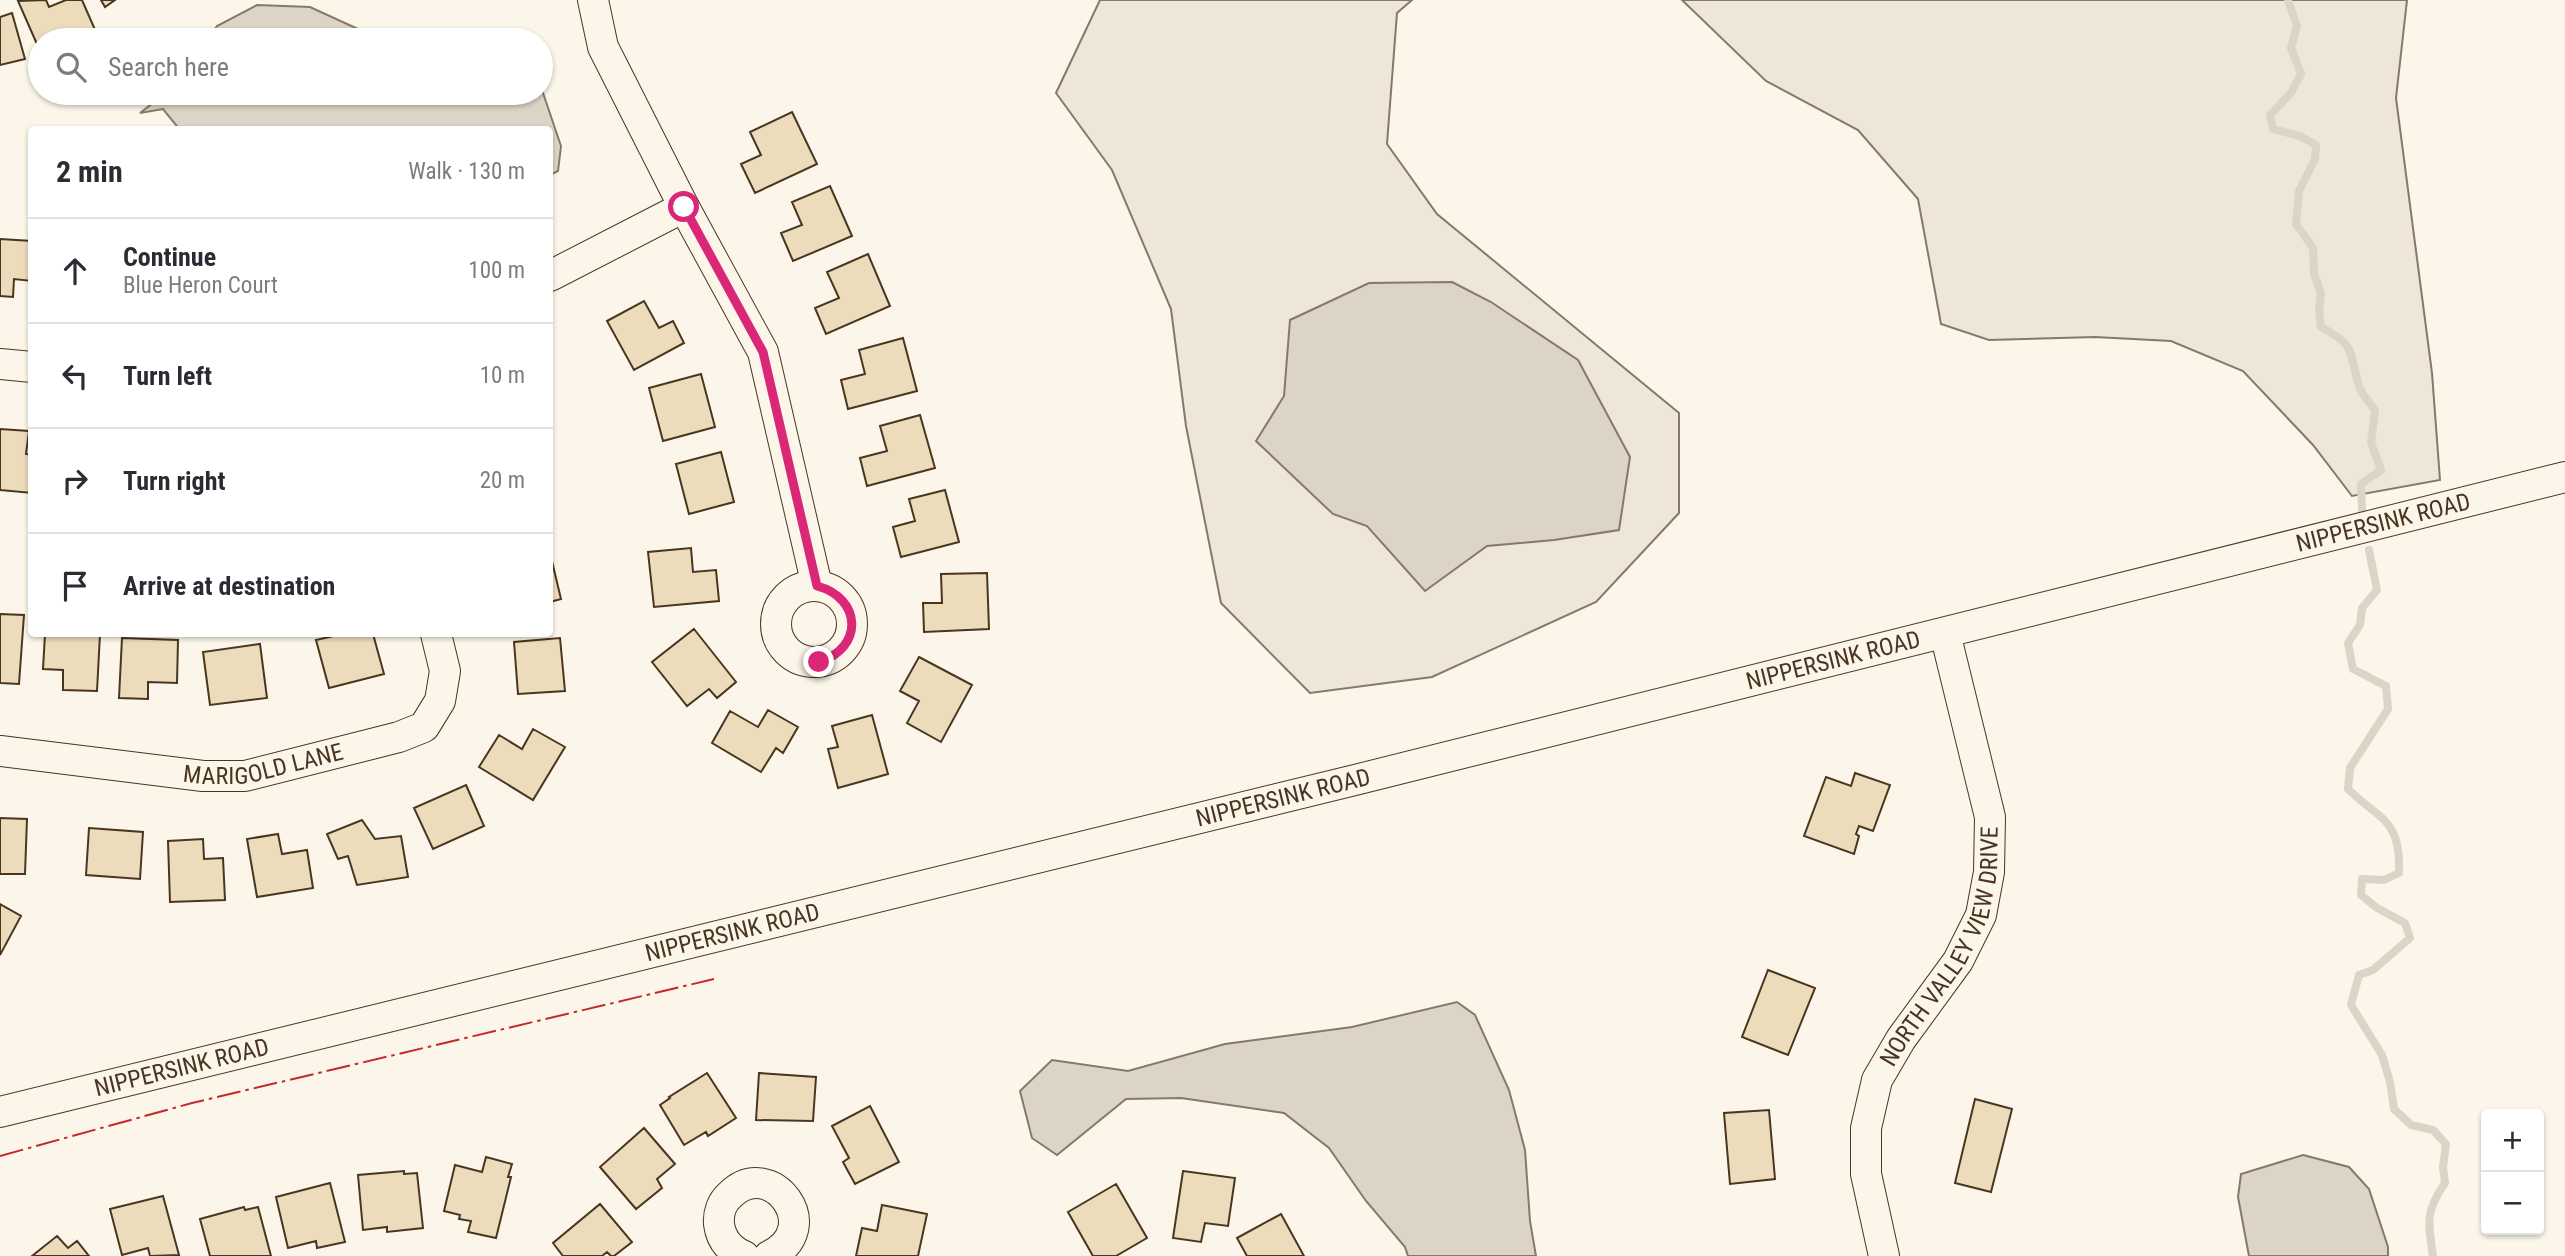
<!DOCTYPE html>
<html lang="en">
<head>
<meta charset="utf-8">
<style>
  body { margin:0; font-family:"Roboto Condensed",sans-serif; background:#f2f2f3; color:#2b2b33 }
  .controls { position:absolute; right:21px; bottom:21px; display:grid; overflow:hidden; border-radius:7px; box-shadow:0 2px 5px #0004 }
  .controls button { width:63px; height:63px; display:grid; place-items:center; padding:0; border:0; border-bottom:2px solid #e1e1e2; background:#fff; color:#2b2b33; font:35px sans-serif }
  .stop { position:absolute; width:21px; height:21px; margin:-16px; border:5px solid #db2777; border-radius:50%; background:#fff }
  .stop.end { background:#db2777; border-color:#fff; box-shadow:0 2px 7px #0008 }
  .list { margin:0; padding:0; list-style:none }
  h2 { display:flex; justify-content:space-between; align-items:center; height:91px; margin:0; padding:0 28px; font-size:30px }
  h2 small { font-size:23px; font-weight:400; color:#7c7c81 }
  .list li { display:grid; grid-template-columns:46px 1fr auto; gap:21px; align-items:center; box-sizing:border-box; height:105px; padding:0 28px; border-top:2px solid #e1e1e2 }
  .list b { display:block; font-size:26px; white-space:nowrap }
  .list p { margin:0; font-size:23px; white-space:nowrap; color:#7c7c81 }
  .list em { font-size:23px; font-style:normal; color:#7c7c81 }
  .icon { flex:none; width:38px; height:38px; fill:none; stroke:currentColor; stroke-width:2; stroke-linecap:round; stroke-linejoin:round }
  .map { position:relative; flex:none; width:2565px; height:1256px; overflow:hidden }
  .search { position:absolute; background:#fff; box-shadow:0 2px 5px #0004; left:28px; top:28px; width:525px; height:77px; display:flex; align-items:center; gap:18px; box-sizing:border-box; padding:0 24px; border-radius:38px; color:#7c7c81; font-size:26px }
  .panel { position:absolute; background:#fff; box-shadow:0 2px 5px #0004; left:28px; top:126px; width:525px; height:511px; border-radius:7px }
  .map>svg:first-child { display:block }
  .green { fill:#ede6d9; stroke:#887966; stroke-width:2 }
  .water { fill:#dcd4c6; stroke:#887966; stroke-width:2 }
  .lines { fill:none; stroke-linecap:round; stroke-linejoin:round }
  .stream { stroke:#dcd4c6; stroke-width:8 }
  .building { fill:#ecdcbc; stroke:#4a3520; stroke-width:2 }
  .minor-casing { stroke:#4a3520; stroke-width:32 }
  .minor { stroke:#fbf6e9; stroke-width:30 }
  .power { stroke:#c62828; stroke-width:2; stroke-dasharray:24 5 3.5 5; stroke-linecap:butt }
  .route { stroke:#db2777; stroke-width:9 }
  .labels { text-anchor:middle; stroke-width:5; stroke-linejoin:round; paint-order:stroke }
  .street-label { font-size:24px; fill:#4a3520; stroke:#fbf6e9 }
</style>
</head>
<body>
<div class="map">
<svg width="2565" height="1256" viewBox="0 0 2565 1256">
  <rect width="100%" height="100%" fill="#fbf6e9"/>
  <path class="green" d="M 1100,0 L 1412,0 L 1397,13 L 1387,144 L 1437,214 L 1679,413 L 1679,513 L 1596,602 L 1432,677 L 1310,693 L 1221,603 L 1186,426 L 1171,309 L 1112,170 L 1056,93 Z
    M 1682,0 L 2407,0 L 2396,98 L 2432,373 L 2440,480 L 2352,496 L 2313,445 L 2243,371 L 2171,341 L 2095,337 L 1989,340 L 1941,324 L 1918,199 L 1858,130 L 1766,81 Z"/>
  <path class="water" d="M 257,5 L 310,7 L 382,40 L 207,40 L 217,26 Z
    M 541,87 L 561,146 L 558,171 L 550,175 L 550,130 L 180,130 L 163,109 L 140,113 L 166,93 L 541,93 Z
    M 1452,282 L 1491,302 L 1578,360 L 1630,457 L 1619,530 L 1554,540 L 1487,546 L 1425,591 L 1367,526 L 1333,514 L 1256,441 L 1284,396 L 1290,320 L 1369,283 Z
    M 1457,1002 L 1475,1015 L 1509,1090 L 1525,1150 L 1530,1221 L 1536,1256 L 1408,1256 L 1405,1247 L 1366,1201 L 1329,1148 L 1284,1113 L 1181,1098 L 1126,1099 L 1057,1155 L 1032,1138 L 1020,1091 L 1052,1060 L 1128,1071 L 1225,1044 L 1352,1027 Z
    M 2303,1155 L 2349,1167 L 2369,1189 L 2388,1247 L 2388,1256 L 2249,1256 L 2238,1197 L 2241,1174 Z"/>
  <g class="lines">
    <path class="stream" d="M 2288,0 L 2297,26 L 2291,48 L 2301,74 L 2291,93 L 2270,115 L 2273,129 L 2300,136 L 2316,145 L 2315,159 L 2299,191 L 2296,224 L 2313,248 L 2314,274 L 2321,293 L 2319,311 L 2321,327 C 2358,347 2348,351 2359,386 C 2362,395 2370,403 2375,410 L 2371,443 L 2381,470 L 2361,484 L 2362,511
      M 2369,550 L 2377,590 L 2362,608 L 2360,625 L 2348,643 L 2353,669 L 2386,686 L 2388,709 L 2350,768 L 2348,789 C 2381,821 2401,819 2399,873 L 2384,880 L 2362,879 L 2361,895 L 2377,908 L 2405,923 L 2410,938 L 2373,970 L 2359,975 L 2351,1005 L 2382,1055 L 2390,1082 L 2394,1109 L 2411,1125 L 2433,1130 L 2446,1144 L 2443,1167 L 2445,1183 C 2425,1212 2428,1222 2433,1256"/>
  </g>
  <path class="building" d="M 46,0 L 49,7 L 66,0 L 82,0 L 96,32 L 76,40 L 40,40 L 40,51 L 18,1 Z
    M 101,0 L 115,0 L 105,7 Z
    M 12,13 L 25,59 L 0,65 L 0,17 Z
    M 792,112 L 817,164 L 755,193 L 741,164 L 761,155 L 750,132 Z
    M 830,186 L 852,236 L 793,261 L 781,233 L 802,225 L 792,202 Z
    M 0,239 L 32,241 L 32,281 L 14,279 L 13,297 L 0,296 Z
    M 868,254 L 890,306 L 826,334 L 815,308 L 839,298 L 827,272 Z
    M 644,301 L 659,328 L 673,321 L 684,343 L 634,370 L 607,321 Z
    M 903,338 L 917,391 L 848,409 L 841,380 L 865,374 L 859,350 Z
    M 701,374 L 715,427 L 663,441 L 649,388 Z
    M 920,415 L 935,468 L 867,486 L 860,458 L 887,451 L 880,426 Z
    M 0,429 L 29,431 L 26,454 L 32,455 L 32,493 L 0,490 Z
    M 721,452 L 734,502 L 689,514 L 676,464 Z
    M 945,490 L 959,542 L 901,557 L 893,527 L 915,521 L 909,499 Z
    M 691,548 L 693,572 L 716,570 L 719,601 L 654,607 L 648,552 Z
    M 550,553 L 561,599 L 550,602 Z
    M 987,573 L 989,629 L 924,632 L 923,603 L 942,603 L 941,574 Z
    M 0,614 L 24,615 L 19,684 L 0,683 Z
    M 694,629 L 736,682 L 717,698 L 709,689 L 687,706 L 652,662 Z
    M 45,634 L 100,634 L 97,691 L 63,690 L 63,670 L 43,669 Z
    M 342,634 L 373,634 L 384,674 L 329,688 L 316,640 Z
    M 122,638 L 178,640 L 177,683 L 148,682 L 148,699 L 119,698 Z
    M 560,638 L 565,691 L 518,694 L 514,642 Z
    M 260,644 L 267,698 L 210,705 L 203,652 Z
    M 919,657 L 972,685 L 941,742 L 907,723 L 919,701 L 900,691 Z
    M 768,710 L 798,727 L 783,753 L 776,748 L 761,772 L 712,743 L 730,711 L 758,727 Z
    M 872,715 L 888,774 L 838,788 L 828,749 L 838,747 L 832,726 Z
    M 533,729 L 565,747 L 533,800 L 479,767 L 499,735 L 522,749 Z
    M 1855,773 L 1890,785 L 1873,831 L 1859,826 L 1856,834 L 1859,836 L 1854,854 L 1804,836 L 1826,777 L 1851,786 Z
    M 466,785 L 484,826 L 433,849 L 414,808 Z
    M 0,818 L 27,819 L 25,874 L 0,874 Z
    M 362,820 L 375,839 L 401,836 L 408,877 L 357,885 L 348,856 L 338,859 L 327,834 Z
    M 89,828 L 143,832 L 140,879 L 86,875 Z
    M 278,834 L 282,854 L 307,850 L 313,888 L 257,897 L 247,839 Z
    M 203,839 L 204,859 L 223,858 L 225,900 L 170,902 L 168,841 Z
    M 0,904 L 21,916 L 0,955 Z
    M 1768,970 L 1815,988 L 1788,1055 L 1742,1037 Z
    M 707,1073 L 736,1118 L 708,1136 L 706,1132 L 684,1145 L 660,1105 L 670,1098 L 669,1097 Z
    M 759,1073 L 816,1077 L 813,1121 L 756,1120 Z
    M 1975,1099 L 2012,1109 L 1991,1192 L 1955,1183 Z
    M 870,1106 L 899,1162 L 855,1184 L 843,1162 L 849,1158 L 832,1126 Z
    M 1769,1110 L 1775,1179 L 1730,1184 L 1724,1113 Z
    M 644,1128 L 675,1164 L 657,1179 L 662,1188 L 636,1209 L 600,1167 Z
    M 486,1157 L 512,1164 L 508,1177 L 511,1177 L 496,1238 L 468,1232 L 471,1221 L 459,1219 L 460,1215 L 444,1211 L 455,1165 L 482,1172 Z
    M 404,1171 L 404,1174 L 417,1173 L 423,1228 L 387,1232 L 387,1227 L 363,1230 L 358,1175 Z
    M 1183,1171 L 1235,1178 L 1228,1226 L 1205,1223 L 1201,1242 L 1173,1238 Z
    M 330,1183 L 345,1242 L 317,1248 L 316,1241 L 288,1248 L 276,1197 Z
    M 1116,1184 L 1147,1238 L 1116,1256 L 1093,1256 L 1068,1212 Z
    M 163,1196 L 179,1255 L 150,1256 L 148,1248 L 122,1255 L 110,1209 Z
    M 600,1204 L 632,1242 L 614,1256 L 611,1256 L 607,1252 L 602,1256 L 563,1256 L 553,1243 Z
    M 882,1205 L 927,1214 L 918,1256 L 856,1256 L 862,1228 L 877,1231 Z
    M 244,1207 L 245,1210 L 258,1207 L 271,1256 L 210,1256 L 200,1219 Z
    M 1281,1214 L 1304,1256 L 1247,1256 L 1237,1238 Z
    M 57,1236 L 68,1248 L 77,1241 L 89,1256 L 32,1256 Z"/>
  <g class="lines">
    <defs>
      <g id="minor">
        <path d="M 593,0 L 603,47 L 684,207 L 763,352 L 817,586"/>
        <path d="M 550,276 L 684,207"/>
        <path d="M 0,364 L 32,367"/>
        <circle cx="814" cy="624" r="38"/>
        <path id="s1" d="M 0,751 L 203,776 L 245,776 L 399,737 L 424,727 L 440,701 L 445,671 L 436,634"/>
        <path id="s2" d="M 0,1112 L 1359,779 L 2565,477"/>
        <path d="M 744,1256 C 730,1250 721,1240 719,1224 C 718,1213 722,1202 730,1195 C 771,1154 827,1229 769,1256"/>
        <path id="s3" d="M 1884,1256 L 1866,1174 L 1866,1128 L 1877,1080 L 1901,1039 L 1958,961 L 1981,915 L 1989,872 L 1990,817 L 1945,633"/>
      </g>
    </defs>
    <use href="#minor" class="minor-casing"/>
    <use href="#minor" class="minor"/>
    <path class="power" d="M 0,1156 L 192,1103 L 714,979"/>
  </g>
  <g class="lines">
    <path class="route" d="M 684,207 L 763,352 L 817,586 C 862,598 864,648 819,662"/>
  </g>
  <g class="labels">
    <g class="street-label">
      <text dy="8" stroke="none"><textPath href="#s2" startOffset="2455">NIPPERSINK ROAD</textPath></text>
      <text dy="8" stroke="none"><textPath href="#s2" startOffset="1888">NIPPERSINK ROAD</textPath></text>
      <text dy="8" stroke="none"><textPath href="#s1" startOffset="266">MARIGOLD LANE</textPath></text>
      <text dy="8" stroke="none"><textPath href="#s2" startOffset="1321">NIPPERSINK ROAD</textPath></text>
      <text dy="8" stroke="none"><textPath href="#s2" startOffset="754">NIPPERSINK ROAD</textPath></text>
      <text dy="8" stroke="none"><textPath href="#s3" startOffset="331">NORTH VALLEY VIEW DRIVE</textPath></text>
      <text dy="8" stroke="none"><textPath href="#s2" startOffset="187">NIPPERSINK ROAD</textPath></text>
    </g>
  </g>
</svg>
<div class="controls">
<button>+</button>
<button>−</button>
</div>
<div class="stop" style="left:684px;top:207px"></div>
<div class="stop end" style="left:819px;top:662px"></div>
<div class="search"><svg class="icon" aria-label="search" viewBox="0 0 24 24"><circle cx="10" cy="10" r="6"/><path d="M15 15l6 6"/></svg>Search here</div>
<section class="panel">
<h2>2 min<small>Walk · 130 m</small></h2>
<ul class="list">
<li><svg class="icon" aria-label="ahead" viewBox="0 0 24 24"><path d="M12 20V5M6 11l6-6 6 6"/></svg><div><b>Continue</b><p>Blue Heron Court</p></div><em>100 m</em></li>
<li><svg class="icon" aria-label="left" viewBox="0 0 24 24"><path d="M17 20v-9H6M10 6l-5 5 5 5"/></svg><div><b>Turn left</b></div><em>10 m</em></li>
<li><svg class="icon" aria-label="right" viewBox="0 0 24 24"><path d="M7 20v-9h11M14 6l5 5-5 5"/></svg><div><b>Turn right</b></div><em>20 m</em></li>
<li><svg class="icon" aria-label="arrive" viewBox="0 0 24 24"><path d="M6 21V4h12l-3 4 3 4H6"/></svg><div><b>Arrive at destination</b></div></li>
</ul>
</section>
</div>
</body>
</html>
